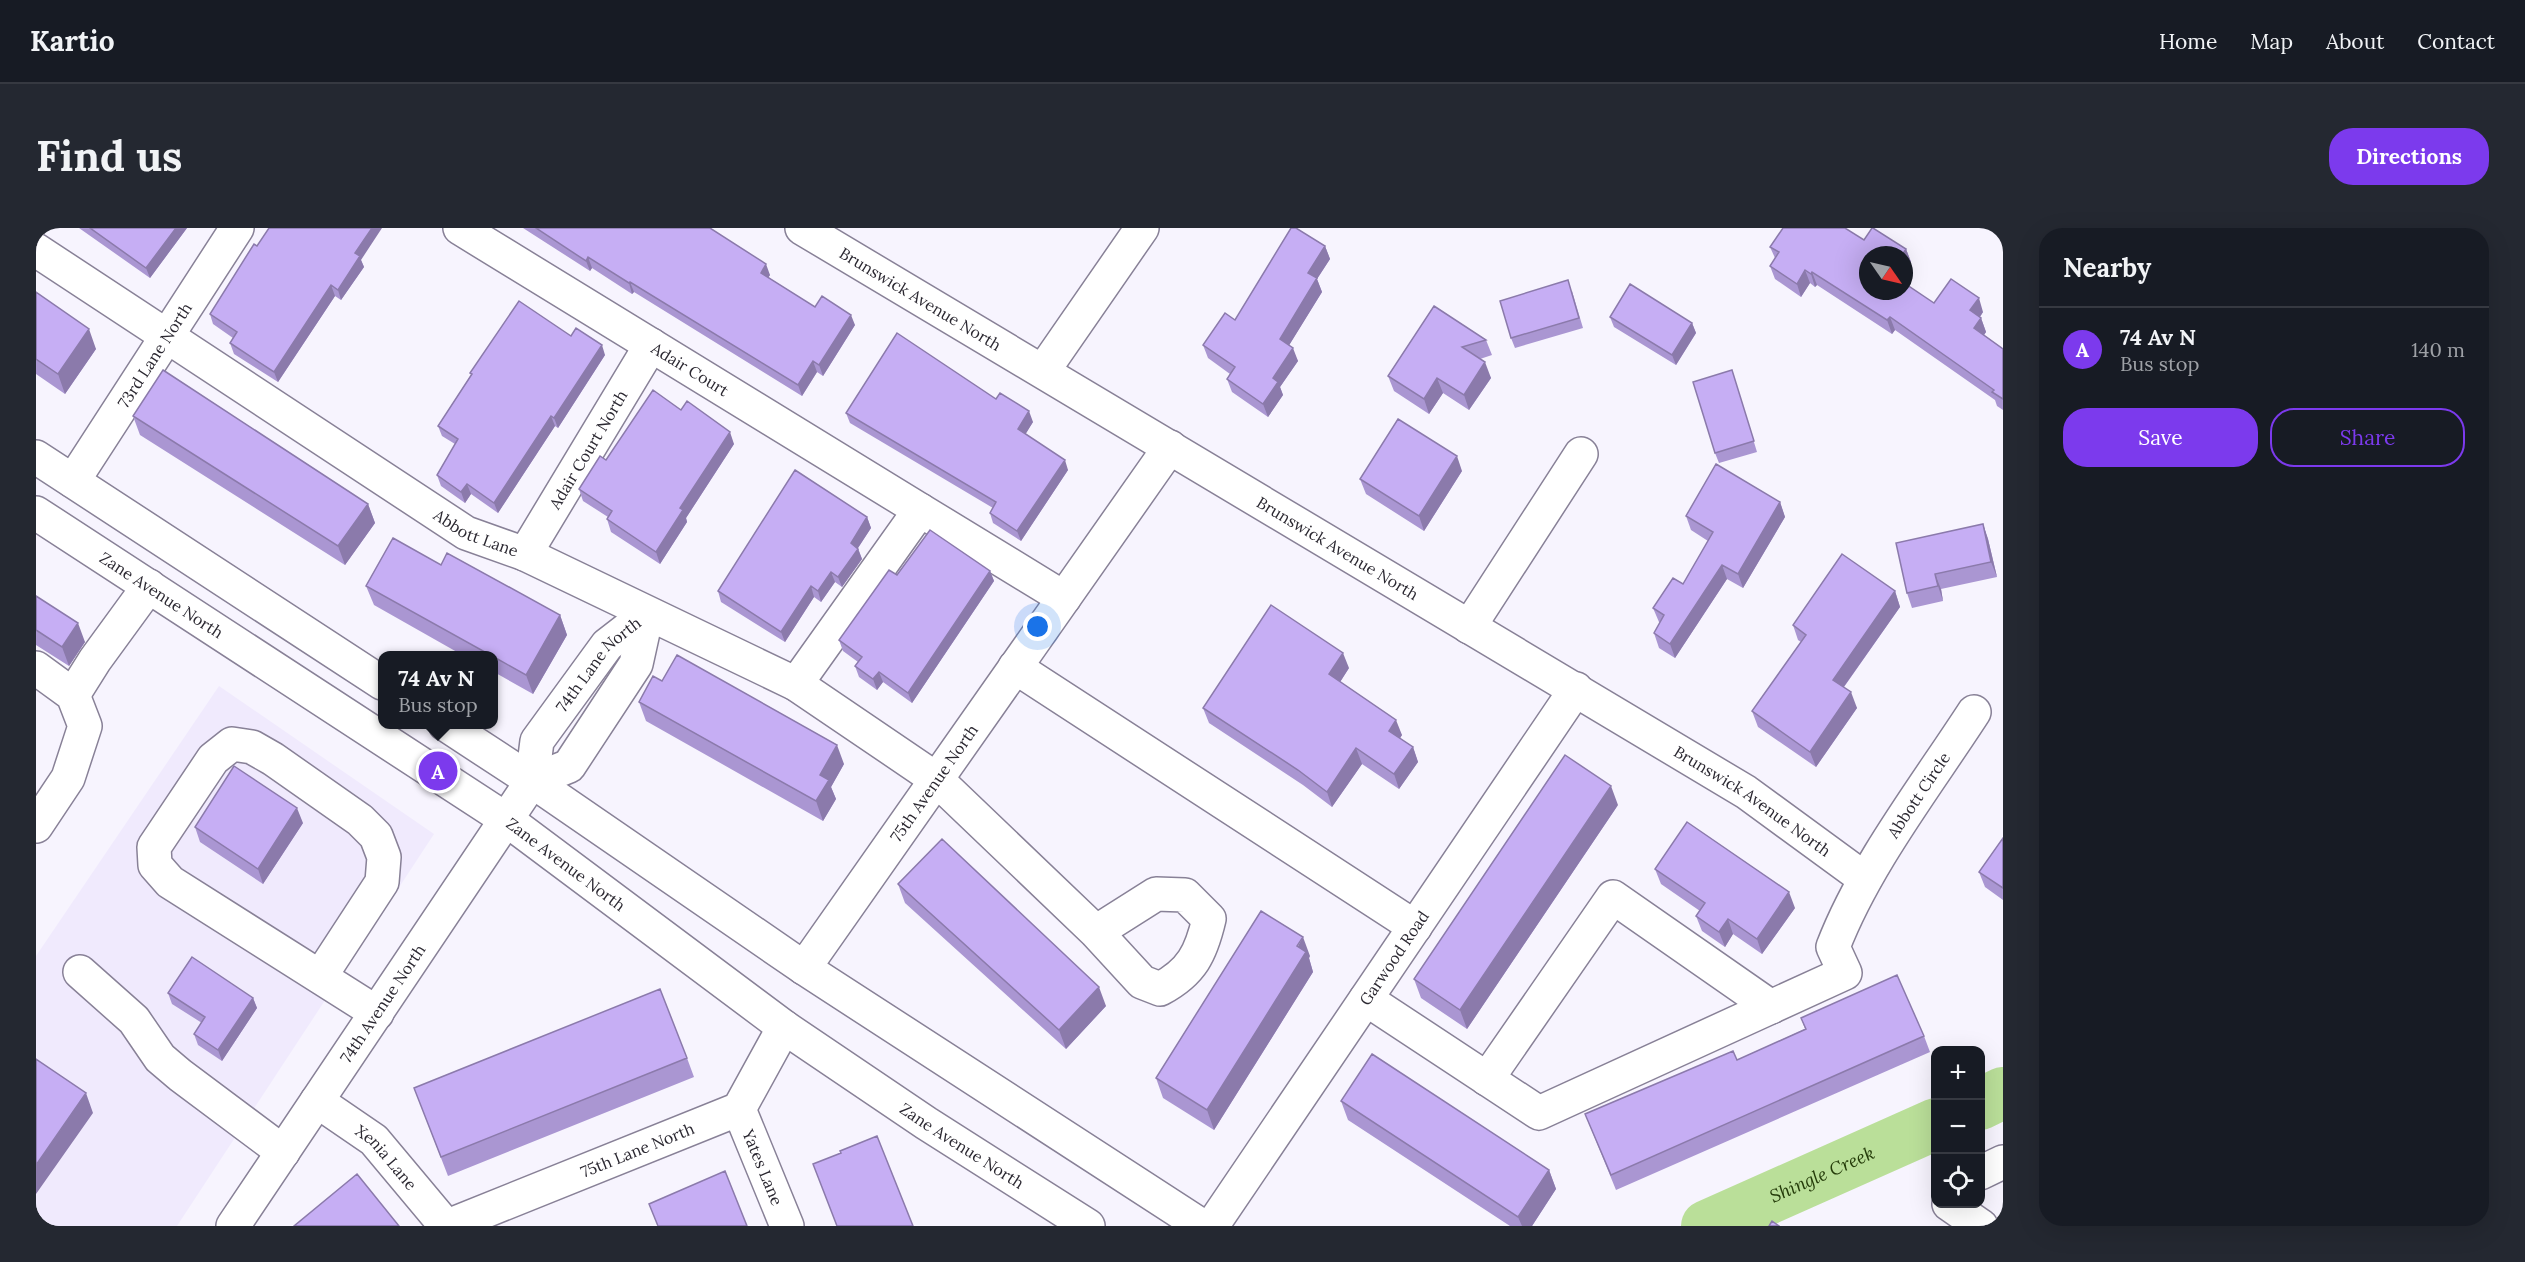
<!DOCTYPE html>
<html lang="en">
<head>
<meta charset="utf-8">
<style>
  body { margin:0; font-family:Lora,serif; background:#242831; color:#f1f3f6 }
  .controls { position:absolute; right:18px; bottom:18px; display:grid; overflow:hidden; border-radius:12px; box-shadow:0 6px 24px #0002 }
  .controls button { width:54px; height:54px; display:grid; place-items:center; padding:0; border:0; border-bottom:2px solid #363941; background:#171b24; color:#f1f3f6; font:30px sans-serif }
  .compass { position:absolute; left:1823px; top:18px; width:54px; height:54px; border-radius:50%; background:#171b24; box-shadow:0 6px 24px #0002; rotate:124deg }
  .you { position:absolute; left:1002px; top:399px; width:21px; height:21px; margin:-15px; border:4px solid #fff; border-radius:50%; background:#1a73e8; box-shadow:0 0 0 9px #1a73e833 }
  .badge { display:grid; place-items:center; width:39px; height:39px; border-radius:50%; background:#7c3aed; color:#fff; font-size:20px; font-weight:700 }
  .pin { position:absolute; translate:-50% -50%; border:3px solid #fff; box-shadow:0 2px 6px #0006 }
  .popup { position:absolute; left:342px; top:423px; width:120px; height:78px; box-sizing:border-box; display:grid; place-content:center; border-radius:12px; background:#171b24; filter:drop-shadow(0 2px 4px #0005); font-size:20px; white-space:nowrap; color:#9ea1a6 }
  .popup b { font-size:22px; color:#f1f3f6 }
  .popup::after { content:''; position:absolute; left:50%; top:100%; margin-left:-12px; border:12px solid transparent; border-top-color:#171b24 }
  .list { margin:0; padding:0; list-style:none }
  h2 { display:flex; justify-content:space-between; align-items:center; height:78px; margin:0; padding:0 24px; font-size:26px }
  h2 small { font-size:20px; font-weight:400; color:#9ea1a6 }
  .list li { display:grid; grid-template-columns:39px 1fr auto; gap:18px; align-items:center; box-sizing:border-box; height:84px; padding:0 24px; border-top:2px solid #363941 }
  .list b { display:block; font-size:22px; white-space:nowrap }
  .list p { margin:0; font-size:20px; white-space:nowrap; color:#9ea1a6 }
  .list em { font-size:20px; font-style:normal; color:#9ea1a6 }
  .actions { display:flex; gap:12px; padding:18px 24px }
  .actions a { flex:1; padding:14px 0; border:2px solid #7c3aed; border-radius:24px; text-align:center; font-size:21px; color:#7c3aed }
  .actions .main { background:#7c3aed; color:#fff }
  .icon { flex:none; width:33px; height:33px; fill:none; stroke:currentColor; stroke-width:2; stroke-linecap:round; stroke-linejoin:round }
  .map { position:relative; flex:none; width:1967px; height:998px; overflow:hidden; border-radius:24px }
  header { display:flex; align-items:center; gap:36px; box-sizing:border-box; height:84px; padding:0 30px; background:#171b24; border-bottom:2px solid #363941 }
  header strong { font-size:28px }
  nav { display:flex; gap:33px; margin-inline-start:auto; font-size:21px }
  .intro { display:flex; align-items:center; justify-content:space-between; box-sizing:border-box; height:144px; padding:0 36px }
  h1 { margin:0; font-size:42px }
  .button { padding:15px 27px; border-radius:24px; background:#7c3aed; color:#fff; font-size:21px; font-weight:700 }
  main { display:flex; gap:36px; padding:0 36px }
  aside { flex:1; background:#171b24; border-radius:24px; box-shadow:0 6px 24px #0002 }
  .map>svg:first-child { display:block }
  .built { fill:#f0eafd }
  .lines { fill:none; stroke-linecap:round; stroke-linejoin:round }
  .river { stroke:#badf99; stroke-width:52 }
  .minor-casing { stroke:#888197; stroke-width:36 }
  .minor { stroke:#fff; stroke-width:33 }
  .wall { fill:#aa96d2 }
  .shaded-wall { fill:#8b7aab }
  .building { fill:#c6aef4; stroke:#8b7aab; stroke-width:1.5 }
  .labels { text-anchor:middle; stroke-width:5; stroke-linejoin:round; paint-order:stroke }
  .street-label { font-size:16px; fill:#2b2831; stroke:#f7f4fe }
  .water-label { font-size:18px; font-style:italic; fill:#243b09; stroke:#f7f4fe }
</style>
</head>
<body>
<header>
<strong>Kartio</strong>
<nav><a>Home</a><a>Map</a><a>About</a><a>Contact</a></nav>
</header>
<div class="intro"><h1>Find us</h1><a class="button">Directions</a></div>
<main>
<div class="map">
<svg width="1967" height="998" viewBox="0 0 1967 998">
  <rect width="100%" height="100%" fill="#f7f4fe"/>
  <path class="built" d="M 183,458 L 398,606 L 141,998 L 0,998 L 0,728 Z"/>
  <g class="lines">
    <g class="river">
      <path d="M 1944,876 L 1967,865"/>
      <path id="s1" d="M 1671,998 L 1900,896"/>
    </g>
    <defs>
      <g id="minor">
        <path id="s2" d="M 424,0 L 884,282"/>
        <path id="s3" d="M 766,0 L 1710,564 L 1829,651"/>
        <path id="s4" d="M 0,22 L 430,305 L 489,326 L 760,456 L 900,551 L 1060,704 L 1106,754 L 1124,761 C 1156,744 1165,725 1173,691 L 1149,667 L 1120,666 L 1060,704"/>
        <path d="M 1007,143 L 1106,0"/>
        <path d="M 0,229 L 346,455"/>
        <path id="s5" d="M 37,253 L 201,0"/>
        <path id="s6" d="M 0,285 L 471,592 L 748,799 L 890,895 L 1052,998"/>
        <path id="s7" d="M 489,326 L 615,117"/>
        <path d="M 1433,399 L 1545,226"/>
        <path d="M 979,439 L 1379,699"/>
        <path d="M 0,440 L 37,467 L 49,498 L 32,550 L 0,598"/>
        <path d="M 760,456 L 884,282 L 1028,370"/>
        <path d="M 37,467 L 59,432 L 113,358"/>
        <path d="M 409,496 L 496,553 L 768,740 L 1166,998"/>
        <path d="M 496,553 L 533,538 L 600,436 L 611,386"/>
        <path id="s8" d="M 768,740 L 1134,219"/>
        <path d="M 44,744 L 98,792 L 124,830 L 144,847 L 247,924"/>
        <path d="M 284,749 L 346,654 L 348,629 L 340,608 L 324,592 L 237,531 L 216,519 L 196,516 L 177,531 L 118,619 L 119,637 L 134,654 L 341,785"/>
        <path id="s9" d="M 1330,771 L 1503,885 L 1809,745 L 1797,719 C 1828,638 1890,558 1938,484"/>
        <path d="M 1451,851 L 1577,669 L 1735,779"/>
        <path id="s10" d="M 281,873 L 338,912 L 410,998"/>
        <path id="s11" d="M 703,881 L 751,998"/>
        <path d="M 1944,945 L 1967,934"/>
        <path d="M 1913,976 L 1945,998"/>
        <path id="s12" d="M 197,998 L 496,553 L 501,513 L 571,417 L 611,386"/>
        <path id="s13" d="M 412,998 L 703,881 L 748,799"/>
        <path id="s14" d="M 1176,998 L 1540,461"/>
      </g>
    </defs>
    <use href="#minor" class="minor-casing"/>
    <use href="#minor" class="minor"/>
  </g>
  <path class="wall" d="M 43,0 L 151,0 L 114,50 Z
    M 487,0 L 674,0 L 734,47 L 732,49 L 779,79 L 819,97 L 787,148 L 781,144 L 766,168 L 598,64 L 596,66 L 556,40 L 554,43 Z
    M 1828,12 L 1870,21 L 1875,34 L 1832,63 L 1947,84 L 1944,89 L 1945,90 L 1950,104 L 1948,107 L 1967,121 L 1967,182 L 1961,178 L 1959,172 L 1859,102 L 1856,106 L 1781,57 L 1779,59 L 1774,55 L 1765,69 L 1739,51 L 1734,38 L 1739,30 L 1734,19 Z
    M 221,18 L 325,32 L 328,39 L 305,72 L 299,68 L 242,154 L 198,126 L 194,115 L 197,110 L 177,96 L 174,86 Z
    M 1289,18 L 1294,31 L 1281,51 L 1286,64 L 1253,117 L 1262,133 L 1244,159 L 1247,167 L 1232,189 L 1196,164 L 1191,151 L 1194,146 L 1172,130 L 1167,117 Z
    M 1536,63 L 1547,100 L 1479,120 L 1475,110 Z
    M 0,64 L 60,121 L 29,166 L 0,146 Z
    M 1398,78 L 1450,112 L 1456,127 L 1444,131 L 1455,150 L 1433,182 L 1407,165 L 1393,186 L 1358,163 L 1352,148 Z
    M 1574,89 L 1656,95 L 1660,105 L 1640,137 L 1578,99 Z
    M 535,108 L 569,127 L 522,200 L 519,198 L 462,285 L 435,266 L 429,275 L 405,258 L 401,247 L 419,216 L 406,208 L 402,198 L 435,147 L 434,145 Z
    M 1699,152 L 1721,224 L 1683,235 L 1679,225 Z
    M 960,171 L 997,194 L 989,206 L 1032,242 L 985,313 L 957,295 L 954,285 L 957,280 L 814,195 L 810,185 Z
    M 645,182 L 698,216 L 650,290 L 651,294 L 624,336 L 575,304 L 571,291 L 572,289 L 547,273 L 543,261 L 570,232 Z
    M 97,188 L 332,276 L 339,295 L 309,337 L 104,207 Z
    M 1426,243 L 1388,303 L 1330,266 L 1324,251 Z
    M 1744,274 L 1749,289 L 1707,360 L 1691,351 L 1639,430 L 1623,420 L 1618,405 L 1624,395 L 1623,394 L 1617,380 L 1647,356 L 1672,313 L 1655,302 L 1650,288 Z
    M 831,289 L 835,300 L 822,320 L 826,331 L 806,359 L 799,354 L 785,374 L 778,369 L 749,414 L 685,374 L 682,363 Z
    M 1947,296 L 1952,311 L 1961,349 L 1905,361 L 1907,373 L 1876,380 L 1871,365 Z
    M 405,337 L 524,387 L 531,407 L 497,466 L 458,444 L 458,428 L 428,428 L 338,377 L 330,358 Z
    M 954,343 L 958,353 L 876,475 L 847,454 L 841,462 L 823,449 L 819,438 L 822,434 L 807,423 L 803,412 L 861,347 Z
    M 1859,363 L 1864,379 L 1808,459 L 1821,480 L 1780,539 L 1722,499 L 1716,483 L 1765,414 L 1762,412 L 1757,397 Z
    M 0,368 L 49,414 L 33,438 L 0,417 Z
    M 1313,440 L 1304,454 L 1366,507 L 1364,510 L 1377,519 L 1382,534 L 1363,561 L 1326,536 L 1296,579 L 1267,557 L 1173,495 L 1167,480 Z
    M 626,453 L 808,536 L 795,559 L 800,571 L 787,593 L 610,493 L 603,474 Z
    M 1582,577 L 1431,801 L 1385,770 L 1378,751 Z
    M 267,595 L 227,656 L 164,614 L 159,599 Z
    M 1967,610 L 1967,672 L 1949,659 L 1943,644 Z
    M 1619,641 L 1759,680 L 1726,726 L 1697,706 L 1689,719 L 1666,703 L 1660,688 L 1664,683 L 1625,656 Z
    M 862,656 L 1070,778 L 1030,821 L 869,675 Z
    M 1274,728 L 1273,730 L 1277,744 L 1178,902 L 1127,870 L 1120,850 Z
    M 132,765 L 217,770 L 221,780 L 186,833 L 162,817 L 158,806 L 166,795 L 136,776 Z
    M 1765,790 L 1888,808 L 1894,824 L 1580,962 L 1549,886 L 1701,832 L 1769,801 Z
    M 651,830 L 658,849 L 412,948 L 378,860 Z
    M 1305,873 L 1513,942 L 1520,961 L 1496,998 L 1474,998 L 1312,892 Z"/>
  <path class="shaded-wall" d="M 140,0 L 151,0 L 114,50 L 110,40 Z
    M 336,0 L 346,0 L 325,32 L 328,39 L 305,72 L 302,62 L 319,25 Z
    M 1289,18 L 1294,31 L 1281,51 L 1286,64 L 1249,124 L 1244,111 L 1272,45 Z
    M 1870,21 L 1875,34 L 1868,44 L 1868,27 L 1866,27 Z
    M 552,29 L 556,40 L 554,43 L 550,33 Z
    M 730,36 L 734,47 L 729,55 L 725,45 Z
    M 1769,42 L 1774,55 L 1765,69 L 1761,56 Z
    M 1776,44 L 1781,57 L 1779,59 L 1775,46 Z
    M 594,54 L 598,64 L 596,66 L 593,55 Z
    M 295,57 L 299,68 L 242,154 L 238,144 Z
    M 1943,70 L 1947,84 L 1939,96 L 1934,82 Z
    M 815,87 L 819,97 L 787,148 L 783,137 Z
    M 1854,89 L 1859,102 L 1856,106 L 1851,92 Z
    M 1945,90 L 1950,104 L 1943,114 L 1938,100 Z
    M 1656,95 L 1660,105 L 1640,137 L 1636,127 Z
    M 53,101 L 60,121 L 29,166 L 22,146 Z
    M 566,117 L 569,127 L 522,200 L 518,190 Z
    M 1257,120 L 1262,133 L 1244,159 L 1247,167 L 1232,189 L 1227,176 L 1237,150 Z
    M 777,133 L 781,144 L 766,168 L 762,157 Z
    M 1449,134 L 1455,150 L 1433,182 L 1428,167 Z
    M 1401,150 L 1407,165 L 1393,186 L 1388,171 Z
    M 993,183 L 997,194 L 986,212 L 982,201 Z
    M 515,188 L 519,198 L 462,285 L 458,275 Z
    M 694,204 L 698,216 L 650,290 L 651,294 L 624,336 L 620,324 L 644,280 Z
    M 1421,228 L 1426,243 L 1388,303 L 1383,288 Z
    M 1029,232 L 1032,242 L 985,313 L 981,303 Z
    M 431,256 L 435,266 L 429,275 L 425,264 Z
    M 1744,274 L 1749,289 L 1707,360 L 1702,346 Z
    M 332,276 L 339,295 L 309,337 L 302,318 Z
    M 831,289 L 835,300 L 818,326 L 815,315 Z
    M 1947,296 L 1952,311 L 1961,349 L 1955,334 Z
    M 822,321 L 826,331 L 806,359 L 802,349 Z
    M 1686,337 L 1691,351 L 1639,430 L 1634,416 Z
    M 954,343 L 958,353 L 876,475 L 872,465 Z
    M 795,344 L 799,354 L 785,374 L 782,363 Z
    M 1899,346 L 1905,361 L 1907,373 L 1902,358 Z
    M 775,358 L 778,369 L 749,414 L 745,404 Z
    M 1859,363 L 1864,379 L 1802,467 L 1797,452 Z
    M 524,387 L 531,407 L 497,466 L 490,447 Z
    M 42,395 L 49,414 L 33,438 L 26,419 Z
    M 1307,425 L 1313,440 L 1299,462 L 1293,446 Z
    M 843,444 L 847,454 L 841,462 L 837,451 Z
    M 1815,464 L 1821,480 L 1780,539 L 1774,524 Z
    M 1360,492 L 1366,507 L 1359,518 L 1353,503 Z
    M 801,517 L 808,536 L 795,559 L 800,571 L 787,593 L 780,573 L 784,547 Z
    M 1377,519 L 1382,534 L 1363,561 L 1358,546 Z
    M 1320,520 L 1326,536 L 1296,579 L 1291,564 Z
    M 1575,558 L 1582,577 L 1431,801 L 1424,782 Z
    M 261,580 L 267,595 L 227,656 L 222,641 Z
    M 1753,664 L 1759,680 L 1726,726 L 1721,711 Z
    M 1692,691 L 1697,706 L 1689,719 L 1683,704 Z
    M 1267,709 L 1274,728 L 1273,730 L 1277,744 L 1178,902 L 1171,882 Z
    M 1063,759 L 1070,778 L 1030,821 L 1023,802 Z
    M 217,770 L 221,780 L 186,833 L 182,822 Z
    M 50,865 L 57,885 L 0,966 L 0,937 Z
    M 1513,942 L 1520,961 L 1496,998 L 1486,998 L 1482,989 Z"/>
  <path class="building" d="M 54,0 L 140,0 L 110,40 Z
    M 233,0 L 336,0 L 319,25 L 324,28 L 302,62 L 295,57 L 238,144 L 194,115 L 201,104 L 174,86 L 218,16 L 221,18 Z
    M 500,0 L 674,0 L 730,36 L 725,45 L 779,79 L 786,68 L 815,87 L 783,137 L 777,133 L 762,157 L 594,54 L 593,55 L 552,29 L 550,33 Z
    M 1255,0 L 1260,0 L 1289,18 L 1272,45 L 1281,50 L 1244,111 L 1257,120 L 1237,150 L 1242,154 L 1227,176 L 1191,151 L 1199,139 L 1167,117 L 1189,85 L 1199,92 Z
    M 1747,0 L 1809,0 L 1828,12 L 1836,0 L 1837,0 L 1870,21 L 1866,27 L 1832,27 L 1832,63 L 1868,63 L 1868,55 L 1898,75 L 1915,51 L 1943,70 L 1934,82 L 1945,90 L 1938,100 L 1967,121 L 1967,171 L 1956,164 L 1958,162 L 1854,89 L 1851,92 L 1776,44 L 1775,46 L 1769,42 L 1761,56 L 1734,38 L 1743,24 L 1734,19 Z
    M 1532,52 L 1543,90 L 1475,110 L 1464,73 Z
    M 1594,56 L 1656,95 L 1636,127 L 1574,89 Z
    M 0,64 L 53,101 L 22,146 L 0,131 Z
    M 483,73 L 535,108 L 540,100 L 566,117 L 518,190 L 515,188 L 458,275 L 431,256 L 425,264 L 401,247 L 422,211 L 402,198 L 436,146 L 434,145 Z
    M 1398,78 L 1450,112 L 1426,119 L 1449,134 L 1428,167 L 1401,150 L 1388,171 L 1352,148 Z
    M 861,105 L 960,171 L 964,165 L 993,183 L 982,201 L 1029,232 L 981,303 L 954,285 L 960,274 L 810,185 Z
    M 127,142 L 332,276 L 302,318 L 97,188 Z
    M 1696,142 L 1718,213 L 1679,225 L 1657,154 Z
    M 617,162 L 645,182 L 651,173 L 694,204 L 644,280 L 647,282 L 620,324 L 571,291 L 576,283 L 543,261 L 564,228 L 570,232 Z
    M 1362,191 L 1421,228 L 1383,288 L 1324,251 Z
    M 1680,236 L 1744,274 L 1702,346 L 1686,337 L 1634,416 L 1618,405 L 1628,387 L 1617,380 L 1637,350 L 1647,356 L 1677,304 L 1650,288 Z
    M 759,242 L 831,289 L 815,315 L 822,321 L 802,349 L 795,344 L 782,363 L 775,358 L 745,404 L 682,363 Z
    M 1947,296 L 1955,334 L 1899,346 L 1902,358 L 1871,365 L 1860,315 Z
    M 894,302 L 954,343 L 872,465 L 843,444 L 837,451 L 819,438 L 826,429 L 803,412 L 853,342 L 861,347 Z
    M 357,310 L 405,337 L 411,325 L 524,387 L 490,447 L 458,429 L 458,428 L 456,428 L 330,358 Z
    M 1806,326 L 1859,363 L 1797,452 L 1815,464 L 1774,524 L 1716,483 L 1770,407 L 1757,397 Z
    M 0,368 L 42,395 L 26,419 L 0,402 Z
    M 1235,377 L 1307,425 L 1293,446 L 1360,492 L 1353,503 L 1377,519 L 1358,546 L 1320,520 L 1291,564 L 1262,542 L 1167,480 Z
    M 641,427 L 801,517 L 784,547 L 793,552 L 780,573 L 603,474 L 617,448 L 626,453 Z
    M 1529,527 L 1575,558 L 1424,782 L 1378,751 Z
    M 198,538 L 261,580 L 222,641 L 159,599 Z
    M 1651,594 L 1753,664 L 1721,711 L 1692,691 L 1683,704 L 1660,688 L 1669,675 L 1619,641 Z
    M 1967,610 L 1967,660 L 1943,644 Z
    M 906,611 L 1063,759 L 1023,802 L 862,656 Z
    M 1225,683 L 1267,709 L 1261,718 L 1270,724 L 1171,882 L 1120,850 Z
    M 156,729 L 217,770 L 182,822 L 158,806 L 169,789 L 132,765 Z
    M 1861,747 L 1888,808 L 1575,947 L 1549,886 L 1697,823 L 1701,832 L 1770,801 L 1765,790 Z
    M 624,761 L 651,830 L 405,929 L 378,860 Z
    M 1336,826 L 1513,942 L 1482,989 L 1305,873 Z
    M 0,831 L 50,865 L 0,937 Z
    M 841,908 L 877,998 L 801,998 L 777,936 L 805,925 L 804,923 Z
    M 689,943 L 711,998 L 622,998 L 613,976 Z
    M 321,946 L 363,998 L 258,998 Z
    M 1736,993 L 1743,998 L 1733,998 Z"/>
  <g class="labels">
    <g class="street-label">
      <text dy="6" stroke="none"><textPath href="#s3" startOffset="138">Brunswick Avenue North</textPath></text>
      <text dy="6" stroke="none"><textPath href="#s5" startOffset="150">73rd Lane North</textPath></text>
      <text dy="6" stroke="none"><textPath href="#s2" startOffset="270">Adair Court</textPath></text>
      <text dy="6" stroke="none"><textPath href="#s7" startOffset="122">Adair Court North</textPath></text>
      <text dy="6" stroke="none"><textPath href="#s4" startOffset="524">Abbott Lane</textPath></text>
      <text dy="6" stroke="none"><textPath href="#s3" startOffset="624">Brunswick Avenue North</textPath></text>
      <text dy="6" stroke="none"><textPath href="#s6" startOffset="150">Zane Avenue North</textPath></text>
      <text dy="6" stroke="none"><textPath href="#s12" startOffset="675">74th Lane North</textPath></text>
      <text dy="6" stroke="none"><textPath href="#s8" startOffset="226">75th Avenue North</textPath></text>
      <text dy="6" stroke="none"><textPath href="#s9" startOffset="747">Abbott Circle</textPath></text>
      <text dy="6" stroke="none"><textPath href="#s3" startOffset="1110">Brunswick Avenue North</textPath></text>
      <text dy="6" stroke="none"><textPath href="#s6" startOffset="636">Zane Avenue North</textPath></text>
      <text dy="6" stroke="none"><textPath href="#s14" startOffset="324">Garwood Road</textPath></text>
      <text dy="6" stroke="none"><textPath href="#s12" startOffset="268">74th Avenue North</textPath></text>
      <text dy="6" stroke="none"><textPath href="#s6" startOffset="1122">Zane Avenue North</textPath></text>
      <text dy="6" stroke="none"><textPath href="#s13" startOffset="204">75th Lane North</textPath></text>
      <text dy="6" stroke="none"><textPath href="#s10" startOffset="90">Xenia Lane</textPath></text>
      <text dy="6" stroke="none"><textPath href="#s11" startOffset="63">Yates Lane</textPath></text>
    </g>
    <g class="water-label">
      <text dy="6" stroke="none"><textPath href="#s1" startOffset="126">Shingle Creek</textPath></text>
    </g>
  </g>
</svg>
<div class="controls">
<button>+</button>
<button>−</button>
<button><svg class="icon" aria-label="locate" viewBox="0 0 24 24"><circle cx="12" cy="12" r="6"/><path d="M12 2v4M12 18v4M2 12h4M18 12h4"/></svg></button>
</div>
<svg class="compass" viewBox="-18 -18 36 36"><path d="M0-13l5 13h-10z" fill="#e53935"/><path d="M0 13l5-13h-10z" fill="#9ea1a6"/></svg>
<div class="you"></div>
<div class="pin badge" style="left:402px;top:543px">A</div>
<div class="popup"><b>74 Av N</b>Bus stop</div>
</div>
<aside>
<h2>Nearby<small></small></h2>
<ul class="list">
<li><span class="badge">A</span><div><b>74 Av N</b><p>Bus stop</p></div><em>140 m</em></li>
</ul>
<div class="actions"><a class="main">Save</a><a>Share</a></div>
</aside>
</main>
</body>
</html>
